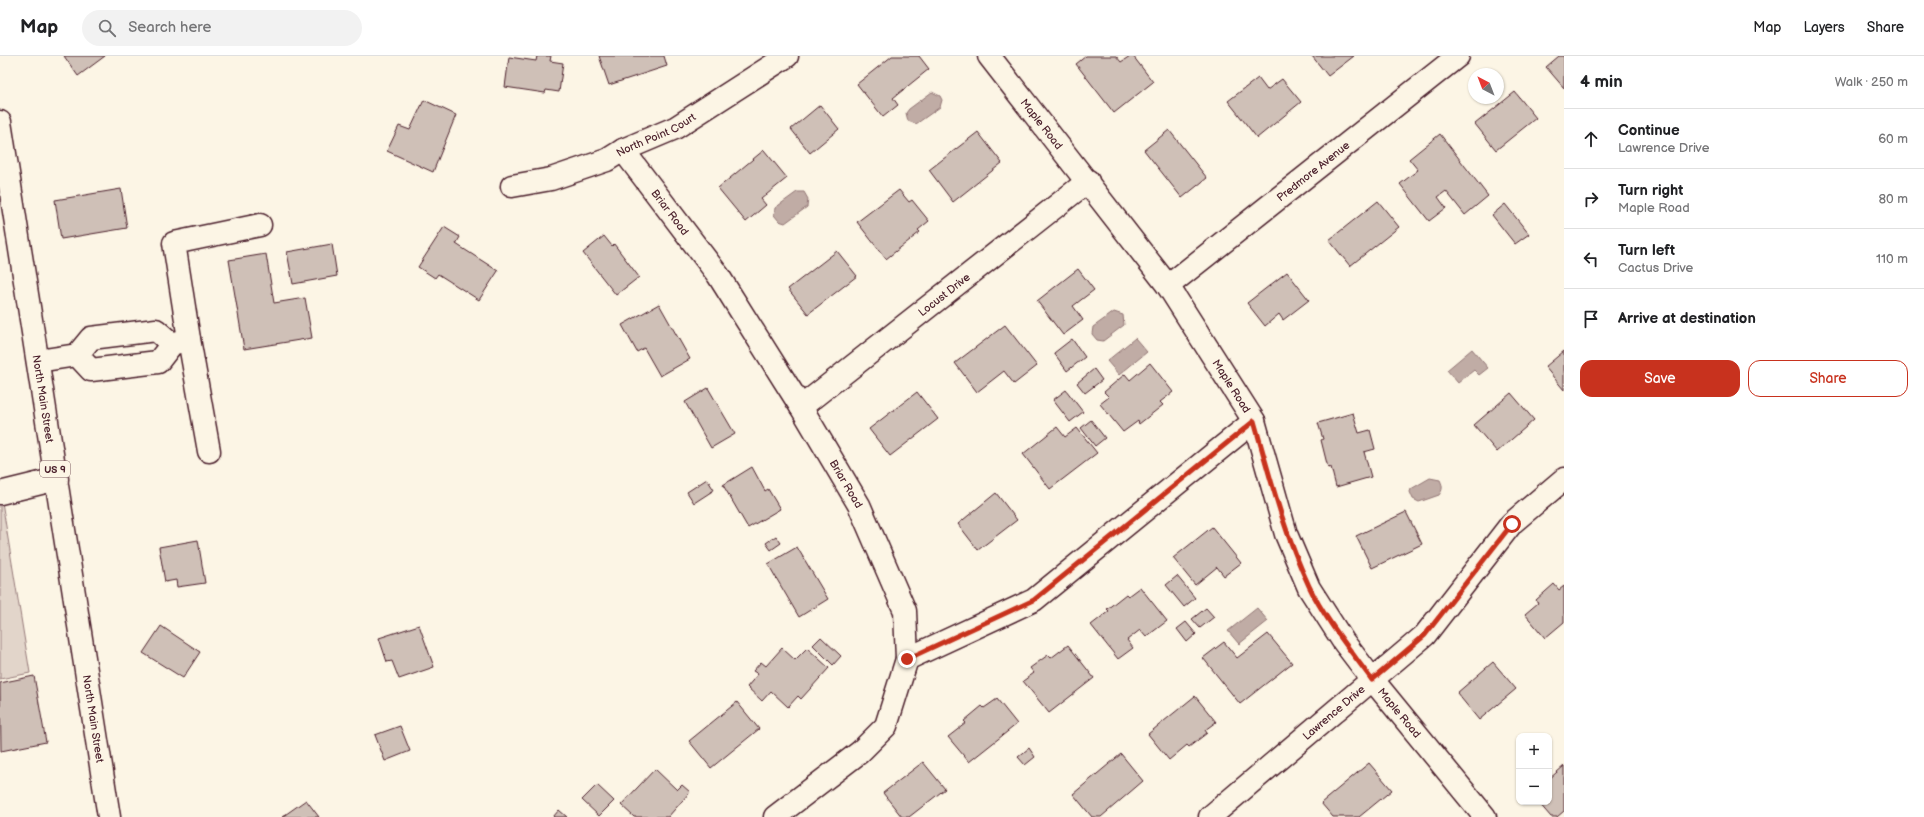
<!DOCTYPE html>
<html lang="en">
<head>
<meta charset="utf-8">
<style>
  body { margin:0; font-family:"Balsamiq Sans",sans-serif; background:#f2f2f2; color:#202124 }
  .controls { position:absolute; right:12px; bottom:12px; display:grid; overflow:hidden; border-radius:8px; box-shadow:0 1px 3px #0004 }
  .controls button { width:36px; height:36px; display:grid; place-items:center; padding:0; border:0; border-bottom:1px solid #e0e0e0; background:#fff; color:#202124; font:20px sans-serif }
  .compass { position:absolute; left:1468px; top:12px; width:36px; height:36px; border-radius:50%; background:#fff; box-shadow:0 1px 3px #0004; rotate:318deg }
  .stop { position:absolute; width:12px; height:12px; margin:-9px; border:3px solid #c8321e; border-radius:50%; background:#fff }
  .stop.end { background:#c8321e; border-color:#fff; box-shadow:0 1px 4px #0008 }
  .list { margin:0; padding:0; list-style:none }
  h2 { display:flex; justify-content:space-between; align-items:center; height:52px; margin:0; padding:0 16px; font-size:17px }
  h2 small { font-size:13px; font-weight:400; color:#757577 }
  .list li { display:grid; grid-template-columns:26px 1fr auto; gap:12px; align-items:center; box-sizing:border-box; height:60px; padding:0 16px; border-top:1px solid #e0e0e0 }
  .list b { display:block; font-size:15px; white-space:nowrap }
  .list p { margin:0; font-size:13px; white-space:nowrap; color:#757577 }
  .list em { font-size:13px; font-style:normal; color:#757577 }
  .actions { display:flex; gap:8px; padding:12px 16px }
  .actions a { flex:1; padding:9px 0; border:1px solid #c8321e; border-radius:12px; text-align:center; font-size:14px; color:#c8321e }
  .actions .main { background:#c8321e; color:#fff }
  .icon { flex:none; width:22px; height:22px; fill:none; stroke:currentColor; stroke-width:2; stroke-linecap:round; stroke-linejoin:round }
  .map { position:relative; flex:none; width:1564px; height:761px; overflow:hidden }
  header { display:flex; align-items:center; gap:24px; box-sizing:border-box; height:56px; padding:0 20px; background:#fff; border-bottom:1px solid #e0e0e0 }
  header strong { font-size:19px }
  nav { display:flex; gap:22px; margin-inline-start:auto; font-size:14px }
  .search { width:280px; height:36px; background:#f2f2f2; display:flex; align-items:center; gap:10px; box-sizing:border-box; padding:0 14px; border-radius:22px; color:#757577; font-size:15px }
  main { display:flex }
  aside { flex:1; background:#fff }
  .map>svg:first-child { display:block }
  .green { fill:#e2d5ca; stroke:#967a7a }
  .water { fill:#c0aca5; stroke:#917474 }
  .building { fill:#cfc0b7; stroke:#4a1f2b }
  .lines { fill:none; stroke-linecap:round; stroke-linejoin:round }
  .minor-casing { stroke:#4a1f2b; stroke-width:25 }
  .highway-casing { stroke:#4a1f2b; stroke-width:25 }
  .minor { stroke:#fcf5e5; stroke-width:22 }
  .highway { stroke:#fcf5e5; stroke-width:22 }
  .route { stroke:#c8321e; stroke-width:5 }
  .labels { text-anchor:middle; stroke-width:3; stroke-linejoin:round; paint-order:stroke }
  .shield { fill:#fcf5e5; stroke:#7f5f63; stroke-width:1 }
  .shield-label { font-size:10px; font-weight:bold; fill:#4a1f2b }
  .street-label { font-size:11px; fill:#4a1f2b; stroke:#fcf5e5 }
</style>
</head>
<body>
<header>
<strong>Map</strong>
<div class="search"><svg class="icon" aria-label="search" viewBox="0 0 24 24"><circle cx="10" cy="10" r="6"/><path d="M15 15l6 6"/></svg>Search here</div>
<nav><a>Map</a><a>Layers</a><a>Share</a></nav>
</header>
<main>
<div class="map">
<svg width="1564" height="761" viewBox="0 0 1564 761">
  <rect width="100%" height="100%" fill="#fcf5e5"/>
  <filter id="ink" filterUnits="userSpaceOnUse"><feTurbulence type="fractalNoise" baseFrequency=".025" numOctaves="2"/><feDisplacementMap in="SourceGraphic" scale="8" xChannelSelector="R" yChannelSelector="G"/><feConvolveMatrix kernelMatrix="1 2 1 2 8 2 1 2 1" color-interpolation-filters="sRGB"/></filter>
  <g filter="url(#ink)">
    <path class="green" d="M 0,446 L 2,446 L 30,617 L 0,623 Z"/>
    <path class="water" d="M 932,36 L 940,40 L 942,44 L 940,51 L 916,68 L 908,65 L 906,57 L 909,53 Z
      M 797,136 L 804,136 L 808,143 L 807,151 L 785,167 L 779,165 L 774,159 L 775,152 Z
      M 1114,256 L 1123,259 L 1124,269 L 1103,285 L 1097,284 L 1092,278 L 1093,271 Z
      M 1135,282 L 1147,296 L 1119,319 L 1107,305 Z
      M 1472,293 L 1488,312 L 1479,319 L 1474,314 L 1458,327 L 1447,314 Z
      M 1430,422 L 1440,424 C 1443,430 1443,434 1439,439 L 1419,446 L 1413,443 L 1410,436 L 1411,433 Z
      M 1257,552 L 1268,565 L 1239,588 L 1228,575 Z"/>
    <path class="building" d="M 64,0 L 105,0 L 78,20 Z
      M 537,0 L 551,0 L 550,5 L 563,7 L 559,36 L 546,34 L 545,37 L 505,31 L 509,1 L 536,5 Z
      M 599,0 L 664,0 L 667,10 L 609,29 Z
      M 892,0 L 919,0 L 929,13 L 893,42 L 898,49 L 883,61 L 857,28 Z
      M 1086,0 L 1116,0 L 1121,6 L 1130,0 L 1133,0 L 1153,26 L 1114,57 L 1076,8 Z
      M 1312,0 L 1354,0 L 1328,20 Z
      M 1559,0 L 1564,0 L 1564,32 L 1546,11 Z
      M 1258,22 L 1267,34 L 1282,23 L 1301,46 L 1257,82 L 1228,45 Z
      M 1515,36 L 1536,62 L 1496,94 L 1475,68 Z
      M 424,44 L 456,59 L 433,116 L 387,95 L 399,70 L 410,74 Z
      M 820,49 L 839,73 L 810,97 L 791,73 Z
      M 1169,74 L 1207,122 L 1182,142 L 1144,94 Z
      M 978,76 L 1002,107 L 953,146 L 929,114 Z
      M 1440,78 L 1488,140 L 1465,159 L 1446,135 L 1438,141 L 1446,152 L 1429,165 L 1400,128 L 1418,114 L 1409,103 Z
      M 764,94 L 787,122 L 761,143 L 766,149 L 746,166 L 718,132 Z
      M 121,133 L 127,172 L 61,183 L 55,144 Z
      M 899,134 L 909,146 L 912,144 L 929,165 L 918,174 L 920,176 L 886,203 L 857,166 Z
      M 1378,145 L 1399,171 L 1350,210 L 1329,184 Z
      M 1505,148 L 1529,178 L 1515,188 L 1492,159 Z
      M 444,171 L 460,181 L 456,188 L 498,215 L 479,244 L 438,218 L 435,222 L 418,211 Z
      M 604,180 L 612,190 L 614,188 L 639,221 L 616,239 L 583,197 Z
      M 332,188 L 337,220 L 293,228 L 287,196 Z
      M 837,195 L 857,220 L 808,258 L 788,233 Z
      M 266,198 L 274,247 L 305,242 L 312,282 L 244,293 L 229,204 Z
      M 1078,213 L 1094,234 L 1073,250 L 1083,264 L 1063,279 L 1037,245 Z
      M 1287,216 L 1309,244 L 1283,264 L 1279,258 L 1265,270 L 1247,247 Z
      M 659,248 L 690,303 L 660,320 L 644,292 L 637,296 L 622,269 Z
      M 1005,269 L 1037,310 L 1014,328 L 1004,315 L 977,336 L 955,307 Z
      M 1072,283 L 1085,301 L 1067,315 L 1054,297 Z
      M 1564,295 L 1564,334 L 1545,311 Z
      M 1150,307 L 1173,336 L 1160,346 L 1163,349 L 1139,368 L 1138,365 L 1123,376 L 1100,348 L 1109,341 L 1104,336 L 1125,318 L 1130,324 Z
      M 1094,313 L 1102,324 L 1085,337 L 1077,327 Z
      M 708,332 L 735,378 L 711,392 L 685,346 Z
      M 1066,334 L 1083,356 L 1070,366 L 1053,344 Z
      M 917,336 L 938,363 L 890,400 L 869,373 Z
      M 1511,337 L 1534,364 L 1497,396 L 1474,369 Z
      M 1353,357 L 1359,377 L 1370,374 L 1375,393 L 1364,396 L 1371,421 L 1336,431 L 1331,411 L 1328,412 L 1321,384 L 1323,383 L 1318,367 Z
      M 1091,364 L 1105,382 L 1095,390 L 1081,372 Z
      M 1057,371 L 1065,381 L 1077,372 L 1097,397 L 1050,433 L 1023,398 Z
      M 752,411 L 765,435 L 768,433 L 780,453 L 748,472 L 723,429 Z
      M 707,423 L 714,434 L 694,447 L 687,436 Z
      M 996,437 L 1017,464 L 978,494 L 958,468 Z
      M 1406,456 L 1422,488 L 1372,512 L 1356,480 Z
      M 1212,471 L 1241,507 L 1224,520 L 1217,511 L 1195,529 L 1173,502 Z
      M 776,480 L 781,487 L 771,494 L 766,487 Z
      M 198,484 L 205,527 L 177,531 L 176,524 L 165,526 L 159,491 Z
      M 797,491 L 828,543 L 799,561 L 768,508 Z
      M 1177,520 L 1195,542 L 1184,551 L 1166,529 Z
      M 1554,528 L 1559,534 L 1564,530 L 1564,566 L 1545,582 L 1525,558 L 1538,547 L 1536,544 Z
      M 1140,531 L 1167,565 L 1146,581 L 1140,574 L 1127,584 L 1133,592 L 1118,603 L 1091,569 L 1109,555 L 1107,553 L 1126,538 L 1128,540 Z
      M 1206,552 L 1214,561 L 1200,572 L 1192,563 Z
      M 1186,566 L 1196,578 L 1187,586 L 1177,573 Z
      M 419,569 L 434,611 L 399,623 L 392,605 L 387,606 L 379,582 Z
      M 161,570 L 200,596 L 183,622 L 143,597 Z
      M 1268,578 L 1292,607 L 1240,648 L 1203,602 L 1224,586 L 1237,602 Z
      M 821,581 L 841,600 L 833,609 L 813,589 Z
      M 1068,589 L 1094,622 L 1049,657 L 1023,625 L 1034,617 L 1030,612 L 1048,599 L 1051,602 Z
      M 782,592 L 795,604 L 807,592 L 829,612 L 801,643 L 798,640 L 788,651 L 771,635 L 762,645 L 747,631 L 758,618 L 753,615 L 761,606 L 766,610 Z
      M 1493,606 L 1516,633 L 1479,664 L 1457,637 Z
      M 34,620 L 46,686 L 1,695 L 0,627 Z
      M 1195,640 L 1216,666 L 1205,674 L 1207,677 L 1189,691 L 1187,689 L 1169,704 L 1148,678 Z
      M 997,643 L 1017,668 L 969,706 L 948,681 L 966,667 L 964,665 L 982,650 L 984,652 Z
      M 737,646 L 759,673 L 711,712 L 689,685 Z
      M 400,670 L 410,695 L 385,705 L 375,679 Z
      M 1029,692 L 1035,701 L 1025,709 L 1018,701 Z
      M 1121,698 L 1143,725 L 1101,761 L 1092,761 L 1073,738 Z
      M 923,706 L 945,733 L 909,761 L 902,761 L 883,737 Z
      M 1369,707 L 1392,734 L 1359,761 L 1333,761 L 1321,747 Z
      M 1564,710 L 1564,755 L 1557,761 L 1551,761 L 1538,746 L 1549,746 L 1549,723 Z
      M 655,713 L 677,734 L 682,729 L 690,736 L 668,761 L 634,761 L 621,749 Z
      M 597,729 L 614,745 L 599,760 L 582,744 Z
      M 306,744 L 319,761 L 282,761 Z
      M 559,754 L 567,761 L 553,761 Z"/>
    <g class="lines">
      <defs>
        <g id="minor">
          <path id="s1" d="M 989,0 L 1168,230 L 1254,365 L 1286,478 L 1309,532 L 1343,585 L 1372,623 L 1485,761"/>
          <path id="s2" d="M 623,94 L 718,219 L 801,351 L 859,449 L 905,555 L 907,603 L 886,670 L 860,696 L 775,761"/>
          <path id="s3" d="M 512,130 L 551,123 L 607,104 L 623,94 L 675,72 L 787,0"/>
          <path id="s4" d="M 1168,230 L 1458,0"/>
          <path d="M 189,283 L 174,187 L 260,169"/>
          <path d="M 77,299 L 91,314 L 158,306 L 172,288 L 189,283 L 209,395"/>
          <path d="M 38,305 L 77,299 L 91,282 L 156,274 L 172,288"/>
          <path id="s5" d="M 801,351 L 1088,125"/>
          <path d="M 0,437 L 57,423"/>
          <path d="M 907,603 L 1034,544 L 1254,365"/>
          <path id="s6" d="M 1210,761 L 1425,579 L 1512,467 L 1564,423"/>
        </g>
        <g id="highway">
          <path id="s7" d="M 0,66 L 109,761"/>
        </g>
      </defs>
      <use href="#minor" class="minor-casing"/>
      <use href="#highway" class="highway-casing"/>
      <use href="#minor" class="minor"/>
      <use href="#highway" class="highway"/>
    </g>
  </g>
  <g class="lines" filter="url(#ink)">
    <path class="route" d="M 907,603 L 1034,544 L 1254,365 C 1270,421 1284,477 1309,530 C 1324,562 1351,595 1372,624 L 1425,579 L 1512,468"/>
  </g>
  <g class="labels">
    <rect class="shield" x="40" y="405" width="30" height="16" rx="3"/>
    <g class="shield-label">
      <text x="55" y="417">US 9</text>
    </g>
    <g class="street-label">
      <text dy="4" stroke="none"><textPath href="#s1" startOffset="86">Maple Road</textPath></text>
      <text dy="4" stroke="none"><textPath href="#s3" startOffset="154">North Point Court</textPath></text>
      <text dy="4" stroke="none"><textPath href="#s4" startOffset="185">Predmore Avenue</textPath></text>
      <text dy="4" stroke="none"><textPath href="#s2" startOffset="78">Briar Road</textPath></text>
      <text dy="4" stroke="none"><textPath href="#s5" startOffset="182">Locust Drive</textPath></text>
      <text dy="4" stroke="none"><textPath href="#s1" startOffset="410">Maple Road</textPath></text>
      <text dy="4" stroke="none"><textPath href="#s7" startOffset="280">North Main Street</textPath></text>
      <text dy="4" stroke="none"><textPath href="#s2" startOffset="402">Briar Road</textPath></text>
      <text dy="4" stroke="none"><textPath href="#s6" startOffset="162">Lawrence Drive</textPath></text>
      <text dy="4" stroke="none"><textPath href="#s1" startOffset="782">Maple Road</textPath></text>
      <text dy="4" stroke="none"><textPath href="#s7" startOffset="604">North Main Street</textPath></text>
    </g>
  </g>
</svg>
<div class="controls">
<button>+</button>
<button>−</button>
</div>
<svg class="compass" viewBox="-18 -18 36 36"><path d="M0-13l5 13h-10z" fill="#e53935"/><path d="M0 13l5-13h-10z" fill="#757577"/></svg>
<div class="stop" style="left:1512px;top:468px"></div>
<div class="stop end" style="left:907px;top:603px"></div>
</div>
<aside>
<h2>4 min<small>Walk · 250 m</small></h2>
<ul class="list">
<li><svg class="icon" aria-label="ahead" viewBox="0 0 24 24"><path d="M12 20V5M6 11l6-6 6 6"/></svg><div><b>Continue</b><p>Lawrence Drive</p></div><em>60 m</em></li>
<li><svg class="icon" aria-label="right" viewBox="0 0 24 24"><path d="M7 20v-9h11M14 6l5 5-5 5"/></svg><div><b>Turn right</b><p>Maple Road</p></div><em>80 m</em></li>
<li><svg class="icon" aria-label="left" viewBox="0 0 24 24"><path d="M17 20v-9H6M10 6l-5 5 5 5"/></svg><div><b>Turn left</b><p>Cactus Drive</p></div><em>110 m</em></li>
<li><svg class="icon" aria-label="arrive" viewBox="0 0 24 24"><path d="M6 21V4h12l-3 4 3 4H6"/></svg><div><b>Arrive at destination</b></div></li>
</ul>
<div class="actions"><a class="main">Save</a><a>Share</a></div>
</aside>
</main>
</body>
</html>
